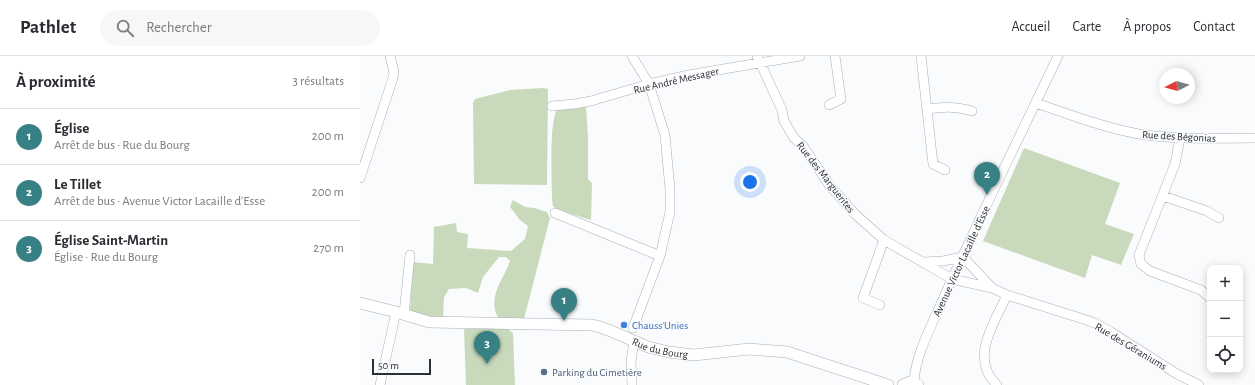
<!DOCTYPE html>
<html lang="fr">
<head>
<meta charset="utf-8">
<style>
  body { margin:0; font-family:"Alegreya Sans",sans-serif; background:#f7f7f7; color:#2b2b33 }
  .controls { position:absolute; right:12px; bottom:12px; display:grid; overflow:hidden; border-radius:8px; box-shadow:0 2px 10px #0003 }
  .controls button { width:36px; height:36px; display:grid; place-items:center; padding:0; border:0; border-bottom:1px solid #e1e1e2; background:#fff; color:#2b2b33; font:20px sans-serif }
  .compass { position:absolute; left:799px; top:12px; width:36px; height:36px; border-radius:50%; background:#fff; box-shadow:0 2px 10px #0003; rotate:264deg }
  .scale { position:absolute; left:12px; bottom:10px; width:59px; box-sizing:border-box; padding-left:4px; border:2px solid #2d3033; border-top:0; font-size:11px; line-height:14px; white-space:nowrap; color:#2d3033; -webkit-text-stroke:3px #fafbfd; paint-order:stroke }
  .you { position:absolute; left:390px; top:126px; width:14px; height:14px; margin:-10px; border:3px solid #fff; border-radius:50%; background:#1a73e8; box-shadow:0 0 0 6px #1a73e833 }
  .badge { display:grid; place-items:center; width:26px; height:26px; border-radius:50%; background:#378083; color:#fff; font-size:13px; font-weight:700 }
  .pin { position:absolute; translate:-50% -33px; filter:drop-shadow(0 1px 2px #0008) }
  .pin::after { content:''; position:absolute; top:21px; width:14px; height:12px; background:inherit; clip-path:polygon(0 0,100% 0,50% 100%) }
  .list { margin:0; padding:0; list-style:none }
  h2 { display:flex; justify-content:space-between; align-items:center; height:52px; margin:0; padding:0 16px; font-size:17px }
  h2 small { font-size:13px; font-weight:400; color:#7c7c81 }
  .list li { display:grid; grid-template-columns:26px 1fr auto; gap:12px; align-items:center; box-sizing:border-box; height:56px; padding:0 16px; border-top:1px solid #e1e1e2 }
  .list b { display:block; font-size:15px; white-space:nowrap }
  .list p { margin:0; font-size:13px; white-space:nowrap; color:#7c7c81 }
  .list em { font-size:13px; font-style:normal; color:#7c7c81 }
  .icon { flex:none; width:22px; height:22px; fill:none; stroke:currentColor; stroke-width:2; stroke-linecap:round; stroke-linejoin:round }
  .map { position:relative; flex:none; width:895px; height:329px; overflow:hidden }
  header { display:flex; align-items:center; gap:24px; box-sizing:border-box; height:56px; padding:0 20px; background:#fff; border-bottom:1px solid #e1e1e2 }
  header strong { font-size:19px }
  nav { display:flex; gap:22px; margin-inline-start:auto; font-size:14px }
  .search { width:280px; height:36px; background:#f7f7f7; display:flex; align-items:center; gap:10px; box-sizing:border-box; padding:0 14px; border-radius:22px; color:#7c7c81; font-size:15px }
  main { display:flex }
  aside { flex:1; background:#fff }
  .map>svg:first-child { display:block }
  .green { fill:#c9d9bc }
  .lines { fill:none; stroke-linecap:round; stroke-linejoin:round }
  .minor-casing { stroke:#a7afb7; stroke-width:10 }
  .tertiary-casing { stroke:#a7afb7; stroke-width:12 }
  .minor { stroke:#fff; stroke-width:9 }
  .tertiary { stroke:#fff; stroke-width:11 }
  .shop-dot { fill:#3f7fe0; stroke:#fafbfd; stroke-width:1.5 }
  .service-dot { fill:#5c6f8a; stroke:#fafbfd; stroke-width:1.5 }
  .labels { text-anchor:middle; stroke-width:3; stroke-linejoin:round; paint-order:stroke }
  .street-label { font-size:11px; fill:#2d3033; stroke:#fafbfd }
  .shop-label { font-size:11px; fill:#366cbe; stroke:#fafbfd; text-anchor:start }
  .service-label { font-size:11px; fill:#4e5e75; stroke:#fafbfd; text-anchor:start }
</style>
</head>
<body>
<header>
<strong>Pathlet</strong>
<div class="search"><svg class="icon" aria-label="search" viewBox="0 0 24 24"><circle cx="10" cy="10" r="6"/><path d="M15 15l6 6"/></svg>Rechercher</div>
<nav><a>Accueil</a><a>Carte</a><a>À propos</a><a>Contact</a></nav>
</header>
<main>
<aside>
<h2>À proximité<small>3 résultats</small></h2>
<ul class="list">
<li><span class="badge">1</span><div><b>Église</b><p>Arrêt de bus · Rue du Bourg</p></div><em>200 m</em></li>
<li><span class="badge">2</span><div><b>Le Tillet</b><p>Arrêt de bus · Avenue Victor Lacaille d'Esse</p></div><em>200 m</em></li>
<li><span class="badge">3</span><div><b>Église Saint-Martin</b><p>Église · Rue du Bourg</p></div><em>270 m</em></li>
</ul>
</aside>
<div class="map">
<svg width="895" height="329" viewBox="0 0 895 329">
  <rect width="100%" height="100%" fill="#fafbfd"/>
  <path class="green" d="M 183,32 L 188,33 L 187,129 L 114,128 L 113,47 L 115,43 L 150,34 Z
    M 226,51 L 228,81 L 228,123 L 232,127 L 231,164 L 196,153 L 193,150 L 192,144 C 192,126 189,66 197,54 Z
    M 664,92 L 760,127 L 745,168 L 774,178 L 761,209 L 732,199 L 725,222 L 623,185 Z
    M 153,144 L 165,151 L 174,152 L 187,156 L 190,162 L 164,263 L 140,264 C 138,261 135,256 135,253 C 131,236 145,220 150,205 L 146,201 L 139,201 L 123,221 L 118,237 L 106,232 L 89,233 L 84,241 L 83,262 L 68,261 L 50,255 L 53,206 L 73,208 L 74,171 L 96,167 L 97,176 L 108,178 L 107,192 L 151,195 L 165,183 L 168,170 L 160,164 L 150,151 Z
    M 104,273 L 148,273 L 153,277 L 155,329 L 106,329 Z"/>
  <g class="lines">
    <defs>
      <path id="minor" d="M 272,0 L 289,28 L 305,79 L 310,133 L 310,156 L 300,200 L 273,272
        M 397,0 L 422,54 L 424,65 L 434,82 L 443,90 L 470,130 L 495,158 L 524,184 L 592,223 L 632,232 L 647,239 L 720,262 L 735,267 L 751,276 L 817,318 L 839,329
        M 561,0 L 573,108 L 585,114
        M 676,47 C 708,58 745,72 779,78 C 817,84 856,82 895,82
        M 469,49 L 481,43 L 475,0
        M 192,50 L 214,48 L 231,45 L 289,28 L 329,19 L 440,0
        M 567,53 C 584,51 595,50 612,55
        M 820,82 L 815,108 L 779,199 L 781,208 L 790,215 L 841,234 L 850,242
        M 0,122 L 33,22 L 34,16 L 30,0
        M 803,140 L 847,155 L 859,162
        M 195,157 L 300,200
        M 603,201 L 632,232
        M 564,206 L 583,205 L 603,201
        M 520,249 L 503,242 L 524,184
        M 44,258 L 50,199
        M 554,326 C 555,299 573,267 584,241 C 620,160 660,80 698,0
        M 20,329 L 36,256
        M 272,329 L 271,305 L 274,286
        M 637,329 C 609,302 634,268 647,239"/>
      <g id="tertiary">
        <path id="s1" d="M 0,247 L 36,256 L 69,266 L 232,269 L 240,271 L 251,275 L 288,291 L 309,296 L 334,299 L 389,293 L 427,296 L 528,329"/>
        <path d="M 543,329 L 550,326 L 558,329"/>
      </g>
    </defs>
    <use href="#minor" class="minor-casing"/>
    <use href="#tertiary" class="tertiary-casing"/>
    <use href="#minor" class="minor"/>
    <use href="#tertiary" class="tertiary"/>
  </g>
  <circle class="shop-dot" cx="264" cy="269" r="4"/>
  <circle class="service-dot" cx="184" cy="316" r="4"/>
  <g class="labels">
    <g class="street-label">
      <text transform="translate(316 24) rotate(-13)" y="4">Rue André Messager</text>
      <text transform="translate(819 80) rotate(3)" y="4">Rue des Bégonias</text>
      <text transform="translate(466 121) rotate(52)" y="4">Rue des Marguerites</text>
      <text transform="translate(601 205) rotate(-65)" y="4">Avenue Victor Lacaille d'Esse</text>
      <text transform="translate(771 290) rotate(31)" y="4">Rue des Géraniums</text>
      <text dy="4" stroke="none"><textPath href="#s1" startOffset="307">Rue du Bourg</textPath></text>
    </g>
    <g class="shop-label">
      <text x="272" y="273">Chauss'Unies</text>
    </g>
    <g class="service-label">
      <text x="192" y="320">Parking du Cimetière</text>
    </g>
  </g>
</svg>
<div class="controls">
<button>+</button>
<button>−</button>
<button><svg class="icon" aria-label="locate" viewBox="0 0 24 24"><circle cx="12" cy="12" r="6"/><path d="M12 2v4M12 18v4M2 12h4M18 12h4"/></svg></button>
</div>
<svg class="compass" viewBox="-18 -18 36 36"><path d="M0-13l5 13h-10z" fill="#e53935"/><path d="M0 13l5-13h-10z" fill="#7c7c81"/></svg>
<div class="scale">50 m</div>
<div class="you"></div>
<div class="pin badge" style="left:204px;top:265px">1</div>
<div class="pin badge" style="left:627px;top:139px">2</div>
<div class="pin badge" style="left:127px;top:308px">3</div>
</div>
</main>
</body>
</html>
